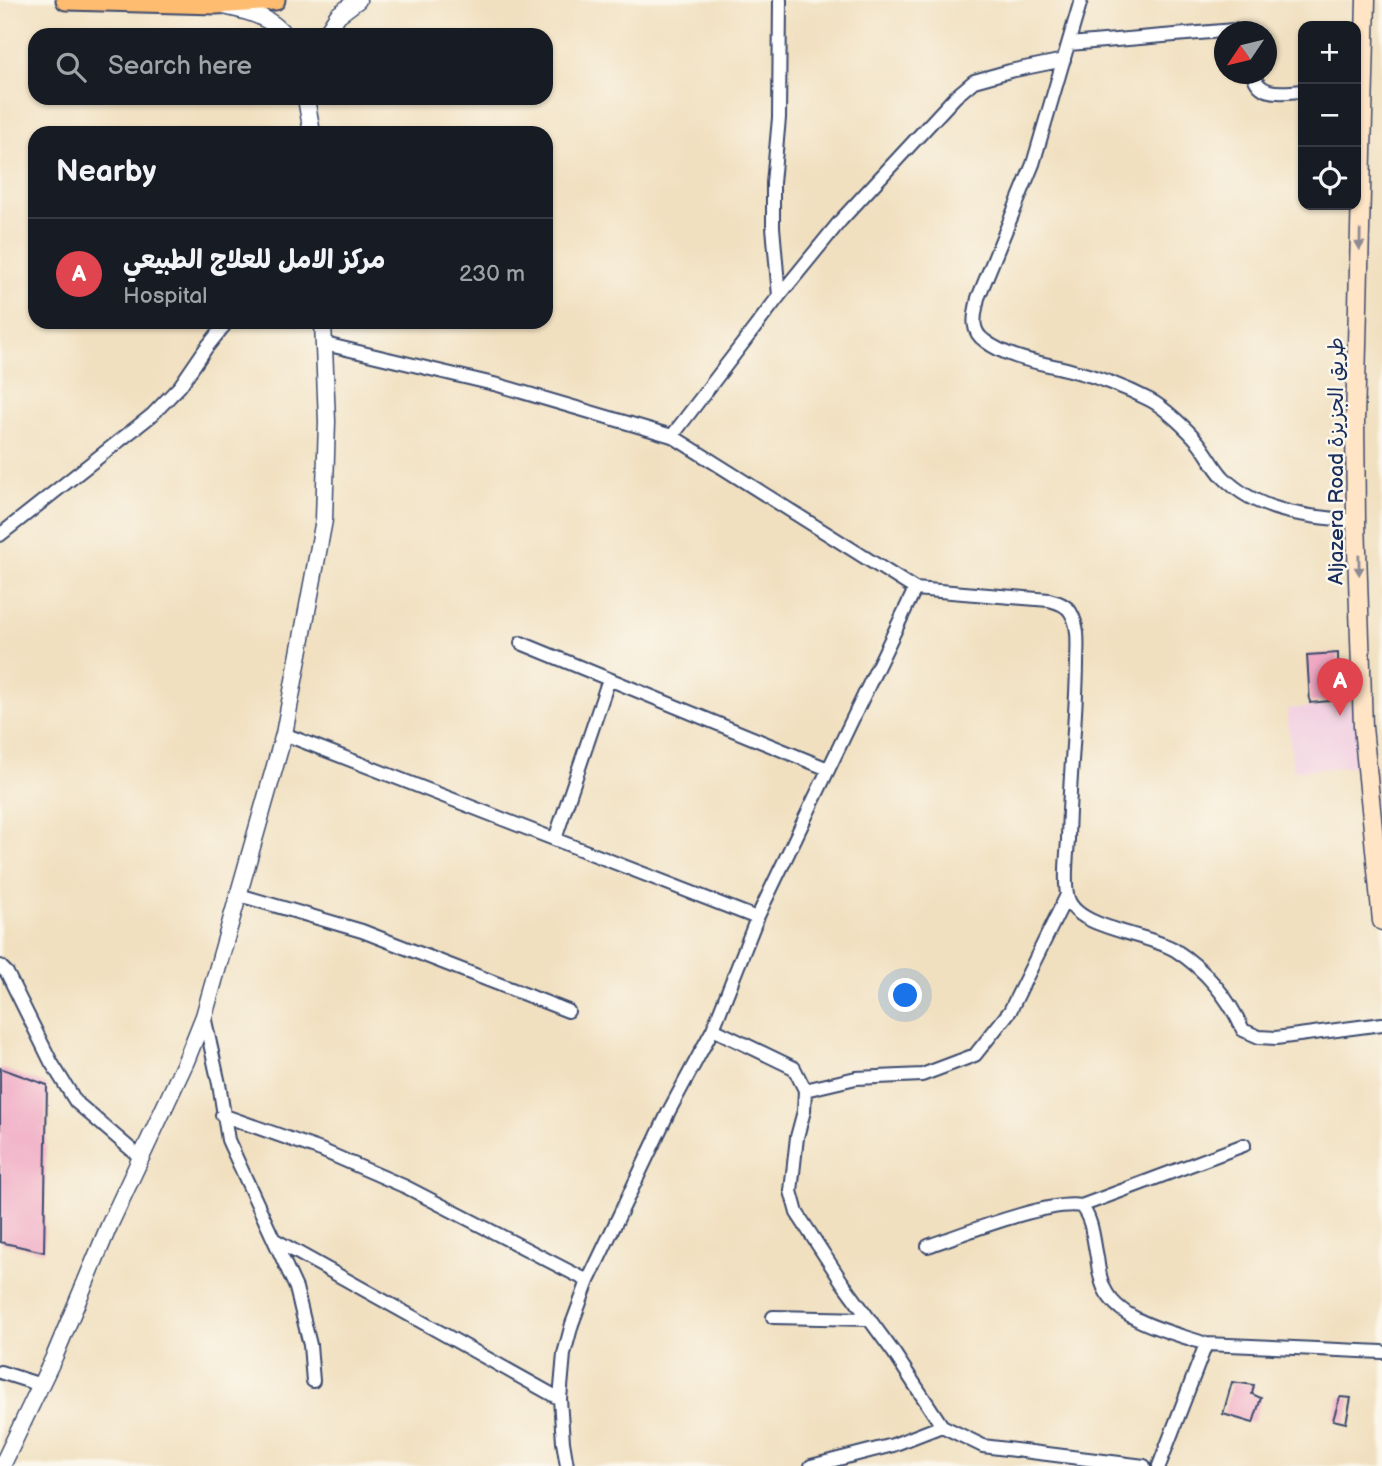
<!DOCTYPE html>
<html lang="en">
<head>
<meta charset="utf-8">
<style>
  body { margin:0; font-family:"Balsamiq Sans","Playpen Sans Arabic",sans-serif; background:#242831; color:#f1f3f6 }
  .controls { position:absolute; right:21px; top:21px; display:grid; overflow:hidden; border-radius:14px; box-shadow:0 2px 5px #0004 }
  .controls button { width:63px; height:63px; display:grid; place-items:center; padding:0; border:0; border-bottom:2px solid #363941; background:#171b24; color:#f1f3f6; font:35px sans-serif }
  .compass { position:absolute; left:1214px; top:21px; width:63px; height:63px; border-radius:50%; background:#171b24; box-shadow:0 2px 5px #0004; rotate:235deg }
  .you { position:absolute; left:906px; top:996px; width:24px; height:24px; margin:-18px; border:5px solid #fff; border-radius:50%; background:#1a73e8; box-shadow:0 0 0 10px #1a73e833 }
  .badge { display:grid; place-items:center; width:46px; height:46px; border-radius:50%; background:#b45309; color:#fff; font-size:23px; font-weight:700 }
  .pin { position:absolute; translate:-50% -58px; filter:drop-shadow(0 2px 4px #0008) }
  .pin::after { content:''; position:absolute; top:37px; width:24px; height:21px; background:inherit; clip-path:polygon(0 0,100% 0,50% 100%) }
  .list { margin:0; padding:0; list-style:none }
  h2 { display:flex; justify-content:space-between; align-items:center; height:91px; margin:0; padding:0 28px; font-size:30px }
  h2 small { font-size:23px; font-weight:400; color:#9ea1a6 }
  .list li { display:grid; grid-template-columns:46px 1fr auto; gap:21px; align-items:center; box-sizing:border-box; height:112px; padding:0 28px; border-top:2px solid #363941 }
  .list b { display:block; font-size:26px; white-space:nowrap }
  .list p { margin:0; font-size:23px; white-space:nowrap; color:#9ea1a6 }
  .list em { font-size:23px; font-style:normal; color:#9ea1a6 }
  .icon { flex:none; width:38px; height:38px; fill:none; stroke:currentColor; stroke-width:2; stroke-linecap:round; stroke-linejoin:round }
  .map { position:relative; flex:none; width:1382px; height:1466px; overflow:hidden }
  .search { position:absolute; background:#171b24; box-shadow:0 2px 5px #0004; left:28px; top:28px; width:525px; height:77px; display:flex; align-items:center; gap:18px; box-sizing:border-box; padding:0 24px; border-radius:21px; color:#9ea1a6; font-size:26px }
  .panel { position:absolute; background:#171b24; box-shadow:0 2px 5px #0004; left:28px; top:126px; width:525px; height:203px; border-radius:21px }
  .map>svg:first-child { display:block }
  .built { fill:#f2cfe1 }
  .building { fill:#f0a8c3 }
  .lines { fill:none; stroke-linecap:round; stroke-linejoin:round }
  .minor-casing { stroke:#3b4a6d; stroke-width:16 }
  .tertiary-casing { stroke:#3b4a6d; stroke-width:19 }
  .secondary-casing { stroke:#3b4a6d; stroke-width:21 }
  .primary-casing { stroke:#3b4a6d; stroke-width:23 }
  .minor { stroke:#fff; stroke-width:12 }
  .tertiary { stroke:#fff; stroke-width:16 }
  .secondary { stroke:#ffe4c6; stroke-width:18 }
  .primary { stroke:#febc70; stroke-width:19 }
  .oneway { fill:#8d8a92 }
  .labels { text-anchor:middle; stroke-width:5; stroke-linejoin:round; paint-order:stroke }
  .street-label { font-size:21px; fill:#1b2f5e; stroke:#fbf7ec }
</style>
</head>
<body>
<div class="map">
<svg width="1382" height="1466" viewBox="0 0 1382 1466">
  <rect width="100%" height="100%" fill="#fbf7ec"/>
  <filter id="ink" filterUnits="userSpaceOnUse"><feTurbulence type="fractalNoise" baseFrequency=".0143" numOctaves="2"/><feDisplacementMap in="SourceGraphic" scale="14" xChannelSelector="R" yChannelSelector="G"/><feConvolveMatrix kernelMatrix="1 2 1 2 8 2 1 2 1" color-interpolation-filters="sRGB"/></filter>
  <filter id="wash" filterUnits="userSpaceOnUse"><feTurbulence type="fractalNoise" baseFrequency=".00686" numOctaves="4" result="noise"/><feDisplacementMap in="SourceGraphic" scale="28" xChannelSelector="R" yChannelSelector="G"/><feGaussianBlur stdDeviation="1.57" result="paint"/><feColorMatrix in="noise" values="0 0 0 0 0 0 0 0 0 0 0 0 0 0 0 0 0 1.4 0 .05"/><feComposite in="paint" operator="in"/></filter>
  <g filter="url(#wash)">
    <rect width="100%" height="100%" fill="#f1e0c0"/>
    <path class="built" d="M 1357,703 L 1363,765 L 1293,771 L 1287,709 Z"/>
    <g id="blocks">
      <path class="building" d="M 1338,653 L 1339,700 L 1310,703 L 1307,655 Z
        M 0,1068 L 47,1085 L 44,1252 L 0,1242 Z
        M 1232,1382 L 1254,1385 L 1252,1394 L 1261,1398 L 1253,1423 L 1223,1414 Z
        M 1340,1397 L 1351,1398 L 1346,1423 L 1333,1420 Z"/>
    </g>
  </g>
  <g filter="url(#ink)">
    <use href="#blocks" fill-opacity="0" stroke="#3b4a6d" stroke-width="2"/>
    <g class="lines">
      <defs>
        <path id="minor" d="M 1081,0 L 1033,164 L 978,298 C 975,314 969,330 985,341 C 1009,359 1043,363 1070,370 C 1098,377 1125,387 1150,400 C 1164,407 1188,430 1198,442 C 1207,453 1213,466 1223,477 C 1258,513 1309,517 1356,521
          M 1069,44 L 1234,30 L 1239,32
          M 1253,74 C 1260,98 1283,92 1303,91
          M 779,296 L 773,227 L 773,183 L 779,118 L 780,0
          M 325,344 L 498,385 L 672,436 L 915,589 L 1049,600 C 1057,602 1067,605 1071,613 C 1080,628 1077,648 1077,665 C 1076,724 1069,782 1068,840 C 1067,857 1064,877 1067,894 C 1071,929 1148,933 1175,950 C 1205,969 1229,998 1243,1030 L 1259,1037 L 1276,1038 L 1382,1024
          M 672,436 L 779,296 L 841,220 L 955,97 L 974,81 L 1010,71 L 1064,60
          M 0,535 L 152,415 L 180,386 L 206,348 L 227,322
          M 521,643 L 828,769
          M 284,734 L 757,918
          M 555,839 L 609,679
          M 239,895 L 362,931 L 568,1011
          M 0,966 L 7,973 L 51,1062 L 76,1102 L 141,1158
          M 204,1016 L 219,1084 L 228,1140 L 296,1288 L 310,1345 L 313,1381
          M 713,1029 L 794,1068 L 805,1090 L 804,1111 L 797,1137 L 791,1191 L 797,1213 L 842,1282 L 894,1353 L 942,1426 L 983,1446 L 1144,1466
          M 805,1090 L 856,1078 L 922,1075 L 975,1055 L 1010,1011 L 1067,895
          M 222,1115 L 321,1150 L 406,1187 L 588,1281
          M 1081,1206 C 1093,1220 1093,1239 1097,1257 C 1098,1266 1100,1279 1104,1288 C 1120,1323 1173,1332 1206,1344
          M 275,1240 L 560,1399
          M 928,1246 C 963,1234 1048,1200 1081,1206 L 1244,1145
          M 773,1317 L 868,1319
          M 0,1372 L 41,1385
          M 567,1466 L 563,1442 L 560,1399 L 564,1354 L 572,1324 L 588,1281 L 669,1111 L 713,1029 L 757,918 L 915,589
          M 811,1466 L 893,1445 L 942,1426
          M 1159,1466 L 1206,1344 L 1382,1352"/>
        <path id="tertiary" d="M 228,7 C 251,12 269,17 285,35
          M 325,35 L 338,15 L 358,0
          M 306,98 L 312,133
          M 2,1466 L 55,1355 L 109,1226 L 186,1061 L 204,1016 L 284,734 L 324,520 L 327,421 L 323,322"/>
        <path id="secondary" d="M 1366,0 L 1355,421 L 1356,521 L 1363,727 L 1382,921"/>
        <path id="primary" d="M 66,0 L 216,4 L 275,0"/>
      </defs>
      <use href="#minor" class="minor-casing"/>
      <use href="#tertiary" class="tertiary-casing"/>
      <use href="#secondary" class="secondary-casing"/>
      <use href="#primary" class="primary-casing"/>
      <use href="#minor" class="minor"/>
      <use href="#tertiary" class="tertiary"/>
      <use href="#secondary" class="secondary"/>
      <use href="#primary" class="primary"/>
    </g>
    <defs><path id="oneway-solid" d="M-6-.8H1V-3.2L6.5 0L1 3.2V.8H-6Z" transform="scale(1.75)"/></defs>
    <g class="oneway">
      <use href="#oneway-solid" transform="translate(1360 240) rotate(91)"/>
      <use href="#oneway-solid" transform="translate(1359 565) rotate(89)"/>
    </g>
  </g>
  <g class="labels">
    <g class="street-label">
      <text transform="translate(1336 461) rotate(-90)" y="7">Aljazera Road طريق الجزيزة</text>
    </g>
  </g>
</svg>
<div class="controls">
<button>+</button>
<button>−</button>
<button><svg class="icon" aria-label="locate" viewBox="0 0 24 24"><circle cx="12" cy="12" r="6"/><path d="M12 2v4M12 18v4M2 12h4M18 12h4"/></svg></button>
</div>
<svg class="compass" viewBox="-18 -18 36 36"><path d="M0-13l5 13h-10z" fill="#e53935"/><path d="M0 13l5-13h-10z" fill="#9ea1a6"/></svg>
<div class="you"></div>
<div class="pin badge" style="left:1340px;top:716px;background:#e0444e">A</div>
<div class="search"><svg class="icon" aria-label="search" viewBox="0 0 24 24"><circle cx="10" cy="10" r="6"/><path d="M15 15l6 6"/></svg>Search here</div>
<section class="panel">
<h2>Nearby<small></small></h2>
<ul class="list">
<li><span class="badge" style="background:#e0444e">A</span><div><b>مركز الامل للعلاج الطبيعي</b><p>Hospital</p></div><em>230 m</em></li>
</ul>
</section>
</div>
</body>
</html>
